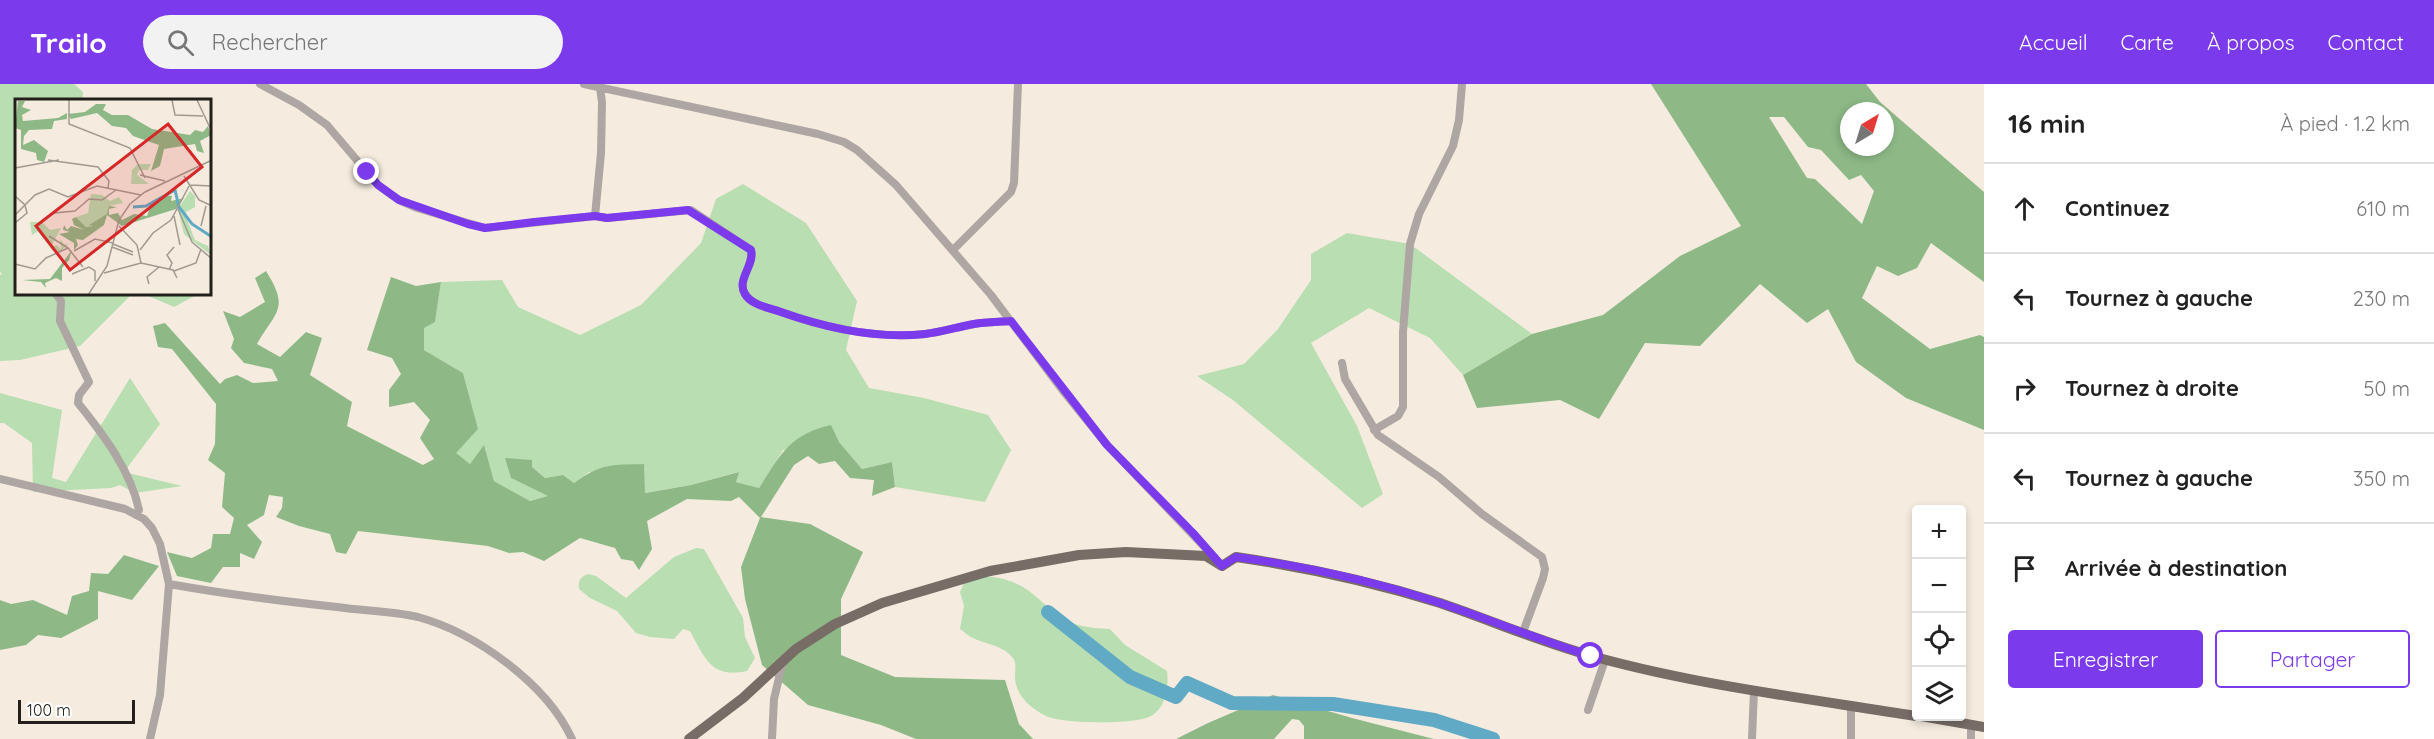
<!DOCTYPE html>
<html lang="fr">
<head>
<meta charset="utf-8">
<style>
  body { margin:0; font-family:Quicksand,sans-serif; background:#f2f2f2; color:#222 }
  .controls { position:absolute; right:18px; bottom:18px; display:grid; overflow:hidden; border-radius:6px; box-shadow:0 3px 9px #0003 }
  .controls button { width:54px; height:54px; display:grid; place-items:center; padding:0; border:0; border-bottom:2px solid #e0e0e0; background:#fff; color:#222; font:30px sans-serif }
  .compass { position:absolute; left:1840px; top:18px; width:54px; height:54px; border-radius:50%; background:#fff; box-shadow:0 3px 9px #0003; rotate:38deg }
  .scale { position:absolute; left:18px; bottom:15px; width:117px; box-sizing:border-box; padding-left:6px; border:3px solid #23201b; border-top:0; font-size:16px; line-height:21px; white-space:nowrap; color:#23201b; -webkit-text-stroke:4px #fff; paint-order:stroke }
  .stop { position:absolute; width:18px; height:18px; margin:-14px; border:4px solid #7c3aed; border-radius:50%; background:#fff }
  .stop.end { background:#7c3aed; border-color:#fff; box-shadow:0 2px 6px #0008 }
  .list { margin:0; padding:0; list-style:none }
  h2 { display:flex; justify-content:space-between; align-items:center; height:78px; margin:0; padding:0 24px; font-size:26px }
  h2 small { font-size:20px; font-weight:400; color:#767676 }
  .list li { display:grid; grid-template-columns:39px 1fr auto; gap:18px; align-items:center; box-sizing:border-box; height:90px; padding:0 24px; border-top:2px solid #e0e0e0 }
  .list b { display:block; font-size:22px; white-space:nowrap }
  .list em { font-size:20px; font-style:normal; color:#767676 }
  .actions { display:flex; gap:12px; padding:18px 24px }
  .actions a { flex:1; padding:14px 0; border:2px solid #7c3aed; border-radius:6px; text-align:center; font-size:21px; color:#7c3aed }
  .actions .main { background:#7c3aed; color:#fff }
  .icon { flex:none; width:33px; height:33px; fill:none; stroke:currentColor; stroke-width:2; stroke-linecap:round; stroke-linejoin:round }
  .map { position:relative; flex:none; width:1984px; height:655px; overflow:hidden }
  header { display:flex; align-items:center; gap:36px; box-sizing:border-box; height:84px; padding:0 30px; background:#7c3aed; color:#fff }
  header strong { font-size:28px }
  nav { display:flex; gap:33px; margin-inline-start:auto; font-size:21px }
  .search { width:420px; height:54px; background:#f2f2f2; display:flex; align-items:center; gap:15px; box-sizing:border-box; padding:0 21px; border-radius:33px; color:#767676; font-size:22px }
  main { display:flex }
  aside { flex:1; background:#fff }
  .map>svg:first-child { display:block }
  .green { fill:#b8deb1 }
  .forest { fill:#8eb987; fill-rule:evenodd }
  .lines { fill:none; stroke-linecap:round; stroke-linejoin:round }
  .river { stroke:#60aac5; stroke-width:14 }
  .minor { stroke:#ada6a3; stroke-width:8 }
  .major { stroke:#776c66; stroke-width:10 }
  .route { stroke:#7c3aed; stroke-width:8 }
  .inset-river { fill:none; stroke:#60aac5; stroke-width:3 }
  .inset-road { fill:none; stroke:#a19a91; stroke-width:1.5 }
  .view { fill:#d62828; fill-opacity:0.15; stroke:#d62828; stroke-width:3 }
  .inset-edge { fill:none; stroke:#23201b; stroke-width:3 }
</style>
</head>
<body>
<header>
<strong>Trailo</strong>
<div class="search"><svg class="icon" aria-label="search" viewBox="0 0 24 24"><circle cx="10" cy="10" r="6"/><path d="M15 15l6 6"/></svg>Rechercher</div>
<nav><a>Accueil</a><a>Carte</a><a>À propos</a><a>Contact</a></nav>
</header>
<main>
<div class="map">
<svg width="1984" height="655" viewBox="0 0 1984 655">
  <rect width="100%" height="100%" fill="#f5ecdf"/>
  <path class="green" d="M 0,0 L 74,0 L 83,8 L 82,16 L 16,16 L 16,210 L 132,210 L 80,262 L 20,276 L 0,277 L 0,191 L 2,190 L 0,188 Z
    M 743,100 L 806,139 L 857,217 L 846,266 L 869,304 L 924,314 L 988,331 L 1011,366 L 985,418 L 895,403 L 892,378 L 862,385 L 839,358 L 783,366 L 759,404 L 736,398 L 738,388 L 691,401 L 644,409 L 644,380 L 589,388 L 574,399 L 563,391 L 545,394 L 532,383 L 506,375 L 511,394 L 549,412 L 530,417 L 494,397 L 484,362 L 470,380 L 455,369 L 477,345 L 463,289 L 424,266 L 424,243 L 435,238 L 441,198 L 502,196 L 518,223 L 580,251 L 641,221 L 701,159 L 716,115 Z
    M 1347,149 L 1410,160 L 1532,250 L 1463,291 L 1430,254 L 1369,224 L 1311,259 L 1357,342 L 1383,410 L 1362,424 L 1233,316 L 1197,292 L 1244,280 L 1278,245 L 1311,196 L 1311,170 Z
    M 144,210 L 198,210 L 174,223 Z
    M 130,294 L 160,340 L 124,388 L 182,402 L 135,409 L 120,401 L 111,404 L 33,408 L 32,359 L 4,339 L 0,339 L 0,309 L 62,326 L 52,394 L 66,398 Z
    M 696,464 L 704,465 L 743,534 L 745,553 L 755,574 L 747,587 C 711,595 705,574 690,547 L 683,545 L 674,555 L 650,553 L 636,549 L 617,527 L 590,514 L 579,505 C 578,497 580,493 588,490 L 596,492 L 626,514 L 674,473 Z
    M 986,492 C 1032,497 1034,517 1068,537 C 1081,544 1097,544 1110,545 L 1125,561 L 1167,587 C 1169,602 1166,624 1151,632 C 1134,641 1062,640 1046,632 C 1029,623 1014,610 1015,590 C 1015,584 1017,578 1012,573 C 1003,562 987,560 975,555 C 969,553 965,548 960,545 L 964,522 L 960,508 L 964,499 Z"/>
  <path class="forest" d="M 1651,0 L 1866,0 L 1880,18 L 1984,108 L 1984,198 L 1931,159 L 1917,184 L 1898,192 L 1877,182 L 1862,214 L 1930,265 L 1980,251 L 1984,253 L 1984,346 L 1906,314 L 1856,278 L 1828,225 L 1807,239 L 1760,200 L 1700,262 L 1645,259 L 1599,335 L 1560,316 L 1477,324 L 1463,291 L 1532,250 L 1603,231 L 1680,172 L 1741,142 ZM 1849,27 L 1885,27 L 1885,63 L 1849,63 ZM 1769,33 L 1784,33 L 1808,63 L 1821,66 L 1849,96 L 1861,91 L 1874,107 L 1862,140 L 1815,95 L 1807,94 Z
    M 266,187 C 290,225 276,227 257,260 L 280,273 L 306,248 L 322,254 L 310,291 L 352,318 L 347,342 L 423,381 L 434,375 L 420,354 L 430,336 L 414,318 L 389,323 L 389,306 L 401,290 L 392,274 L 367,266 L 391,193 L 416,202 L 441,198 L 435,238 L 424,244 L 424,266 L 463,289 L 478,345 L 456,369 L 470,380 L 484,361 L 494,397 L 530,417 L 548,412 L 511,394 L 505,374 L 532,376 L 532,383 L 545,394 L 563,391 L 574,399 C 601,379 612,381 644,380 L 645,409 L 691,401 L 739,388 L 736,398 L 759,404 C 780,371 790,350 831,341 L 839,358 L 862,385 L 892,378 L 895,403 L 872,412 L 874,396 L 850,394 L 835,377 L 819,380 L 808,372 L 794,381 L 761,433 L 810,440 L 863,468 L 841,515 L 841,571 L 895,593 L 1005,596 L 1019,640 L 1033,655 L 916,655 L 881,641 L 808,621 L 762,581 L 745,515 L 741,483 L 760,434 L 739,413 L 731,417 L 687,415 L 647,437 L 652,465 L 639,486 L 633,477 L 621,475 L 615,464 L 580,454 L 544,477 L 523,468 L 509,469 L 488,462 L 358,447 L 346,470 L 336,468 L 330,450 L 299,442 L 276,433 L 282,424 L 283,413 L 269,411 L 264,431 L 247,441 L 262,458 L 254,475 L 240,469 L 240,483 L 223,483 L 211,499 L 177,492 L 167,468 L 192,474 L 211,464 L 213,450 L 230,450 L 234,434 L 222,423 L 225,389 L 208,376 L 215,360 L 216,320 L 172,265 L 158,263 L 153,242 L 165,239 L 220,300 L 225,295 L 237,291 L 253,299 L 278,297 L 272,285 L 244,279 L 231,264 L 234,255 L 223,227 L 240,233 L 265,218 L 255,194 Z
    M 124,471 L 159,482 L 132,516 L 98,507 L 98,535 L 61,554 L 38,551 L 26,561 L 0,566 L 0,516 L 11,520 L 33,516 L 67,531 L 72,512 L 89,507 L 91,489 L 108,490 Z
    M 1273,611 L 1352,634 L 1434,655 L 1304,655 L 1304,642 L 1299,636 L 1292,635 L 1274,655 L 1176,655 L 1208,639 Z"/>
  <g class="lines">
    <path class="river" d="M 1048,528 L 1130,593 L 1176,613 L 1187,599 L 1232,619 L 1333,620 L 1434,636 L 1493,655"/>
    <path class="minor" d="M 260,0 L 299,21 L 327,41 L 378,101 L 399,116 L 417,124 L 485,144 L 595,132 L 607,134 L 691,126 L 751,166 C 755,180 736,196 745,210 C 751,221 769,224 781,228 C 826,244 877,255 925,250 C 942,248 957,243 974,240 C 986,238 999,238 1011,237
      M 584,0 L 818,50 L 844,58 L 857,66 L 896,101 L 991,211 L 1064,308 L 1107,361 L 1215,474
      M 595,132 L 601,69 L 602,18 L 600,4
      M 953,166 L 1011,108 L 1014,99 L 1018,0
      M 56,210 L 61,217 L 60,237 L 89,298 L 79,311 L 78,319 C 103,350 131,387 139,426 L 136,431
      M 1342,279 L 1345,295 L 1378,351 L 1439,393 L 1482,430 L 1542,473 L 1545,485 L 1543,494 L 1523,548
      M 1374,346 L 1398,332 L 1403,323 L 1403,248 L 1410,160 L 1419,130 L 1453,62 L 1459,36 L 1462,0
      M 0,395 L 125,425 L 144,435 L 152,444 L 160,460 L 169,500 L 160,611 L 150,655
      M 169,500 C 225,510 280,517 337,523 C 364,527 392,527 418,533 C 476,549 547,600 572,655
      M 1851,621 L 1851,655
      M 1588,626 L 1605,576
      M 772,655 L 774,615 L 783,577
      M 1752,655 L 1754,606
      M 1971,655 L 1971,641"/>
    <path class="major" d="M 1921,632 L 1984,643
      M 689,655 L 743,614 L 796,565 L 835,540 L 882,519 L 990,487 L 1079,471 L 1126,468 L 1206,472 L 1222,482 L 1236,473 C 1304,483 1373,498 1440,519 C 1493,537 1545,560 1599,574 C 1702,602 1811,615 1916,632"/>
  </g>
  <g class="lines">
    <path class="route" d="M 367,88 L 378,101 L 399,116 L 468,140 L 485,144 L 534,138 L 595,132 L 607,134 L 688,126 L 751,166 C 755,181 736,196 745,210 C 751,221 770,224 781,228 C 826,244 877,255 925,250 C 942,248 957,243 974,240 C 986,238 999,238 1011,237 L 1107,361 L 1193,449 L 1222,482 L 1236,473 C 1304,482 1374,497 1440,519 C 1491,536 1540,556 1591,572"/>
  </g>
  <g transform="translate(15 15)">
    <rect width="196" height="196" fill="#f5ecdf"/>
    <path d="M 123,65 L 136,65 L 133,71 L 124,71 L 122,76 L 134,85 L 116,85 L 117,71 ZM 175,92 L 180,97 L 180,108 L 171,113 L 171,118 L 180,141 L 193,147 L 196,156 L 169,135 L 163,110 ZM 76,95 L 87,96 L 95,102 L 104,98 L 108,104 L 94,107 L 93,115 L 76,125 L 78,127 L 71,128 L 61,118 L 73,114 ZM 15,123 L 27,123 L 35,131 L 46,129 L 36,148 L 42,146 L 46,150 L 45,140 L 50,146 L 54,144 L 45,153 L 37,151 L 23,132 L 17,136 Z" fill="#b8deb1"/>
    <path d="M 3,2 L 10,2 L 7,8 L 16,11 L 7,16 L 8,22 L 43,19 L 52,14 L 52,20 L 39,22 L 37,30 L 14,31 L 9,37 L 8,46 L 19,41 L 33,52 L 29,63 L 22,61 L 21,54 L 6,50 L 6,31 L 0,29 ZM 81,5 L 91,5 L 88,11 L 97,16 L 113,16 L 137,30 L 175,36 L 180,31 L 188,33 L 193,27 L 196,36 L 185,42 L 189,54 L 182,52 L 180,45 L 149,50 L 145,67 L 136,72 L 144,46 L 118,37 L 111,29 L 97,27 L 82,14 L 56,20 L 53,15 L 70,13 ZM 150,96 L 157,97 L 156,102 L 169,99 L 161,110 L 107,127 L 92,116 L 89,126 L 68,141 L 61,140 L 63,146 L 59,151 L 59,144 L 44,135 L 55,133 L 48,131 L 49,126 L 52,131 L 56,127 L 69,131 L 59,126 L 57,120 L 61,118 L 71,128 L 78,127 L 74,126 L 92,115 L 94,107 L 102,108 L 94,110 L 94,116 L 103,114 L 107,121 L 119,115 L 132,117 L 137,102 ZM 57,151 L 54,161 L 47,169 L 47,182 L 41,179 L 30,184 L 31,189 L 26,183 L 7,181 L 35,180 Z" fill="#8eb987"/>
    <path class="inset-river" d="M 118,108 L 131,107 L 160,91 L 164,108 L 177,125 L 197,138"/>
    <path class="inset-road" d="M 54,1 L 54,25 L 115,49 L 130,79M 157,1 L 160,16 L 188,17M 182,1 L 197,33M 33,61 L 83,68 L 94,82 L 93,89M 0,69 L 44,61M 125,76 L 150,82M 169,77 L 184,101 L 197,107M 175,86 L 197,87M 0,97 L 10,106 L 12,114 L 0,124M 163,110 L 177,143 L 197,160M 0,116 L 20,96 L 34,90 L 53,98 L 82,87 L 126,96M 159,117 L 165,146M 30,120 L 39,114 L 60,112 L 74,100 L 87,101 L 101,91M 104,127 L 122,146 L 126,164M 186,127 L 191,107M 34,137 L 53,149M 98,145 L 118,153M 97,148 L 118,156M 125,151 L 138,134 L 156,121 L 174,87M 59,152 L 80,140 L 98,144M 0,165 L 20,170 L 31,159 L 53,149 L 68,168M 154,171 L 157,164 L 152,156 L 159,148M 159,172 L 181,164 L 186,150M 89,174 L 126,164 L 158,171 L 162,179M 57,175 L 74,168 L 80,172 L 80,182M 134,185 L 132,178 L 144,168M 73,196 L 92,167 L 104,121 L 115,105 L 130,93 L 197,61"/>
    <path class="view" d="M 153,25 L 187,68 L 55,171 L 21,127 Z"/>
    <rect width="196" height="196" class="inset-edge"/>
  </g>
</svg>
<div class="controls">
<button>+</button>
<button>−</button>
<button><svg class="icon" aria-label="locate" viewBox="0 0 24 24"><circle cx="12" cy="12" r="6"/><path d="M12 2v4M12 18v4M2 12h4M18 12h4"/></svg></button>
<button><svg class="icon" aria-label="layers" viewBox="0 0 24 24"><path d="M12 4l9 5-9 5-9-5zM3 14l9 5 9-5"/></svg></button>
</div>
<svg class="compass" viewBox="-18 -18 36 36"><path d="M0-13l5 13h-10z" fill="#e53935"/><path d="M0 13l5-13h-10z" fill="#767676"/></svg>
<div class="scale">100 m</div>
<div class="stop" style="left:1591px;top:572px"></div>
<div class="stop end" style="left:367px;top:88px"></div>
</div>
<aside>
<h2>16 min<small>À pied · 1.2 km</small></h2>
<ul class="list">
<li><svg class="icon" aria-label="ahead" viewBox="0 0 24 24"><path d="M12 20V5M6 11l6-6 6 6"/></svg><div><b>Continuez</b></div><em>610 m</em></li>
<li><svg class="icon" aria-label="left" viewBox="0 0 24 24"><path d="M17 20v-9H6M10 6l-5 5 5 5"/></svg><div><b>Tournez à gauche</b></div><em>230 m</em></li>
<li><svg class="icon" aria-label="right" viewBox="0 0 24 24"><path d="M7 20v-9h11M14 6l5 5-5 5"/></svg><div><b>Tournez à droite</b></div><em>50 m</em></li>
<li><svg class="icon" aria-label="left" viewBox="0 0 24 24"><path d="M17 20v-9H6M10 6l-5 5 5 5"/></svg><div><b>Tournez à gauche</b></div><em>350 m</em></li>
<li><svg class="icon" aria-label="arrive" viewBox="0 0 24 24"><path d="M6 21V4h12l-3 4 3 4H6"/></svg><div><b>Arrivée à destination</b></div></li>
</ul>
<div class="actions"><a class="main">Enregistrer</a><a>Partager</a></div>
</aside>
</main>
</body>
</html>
